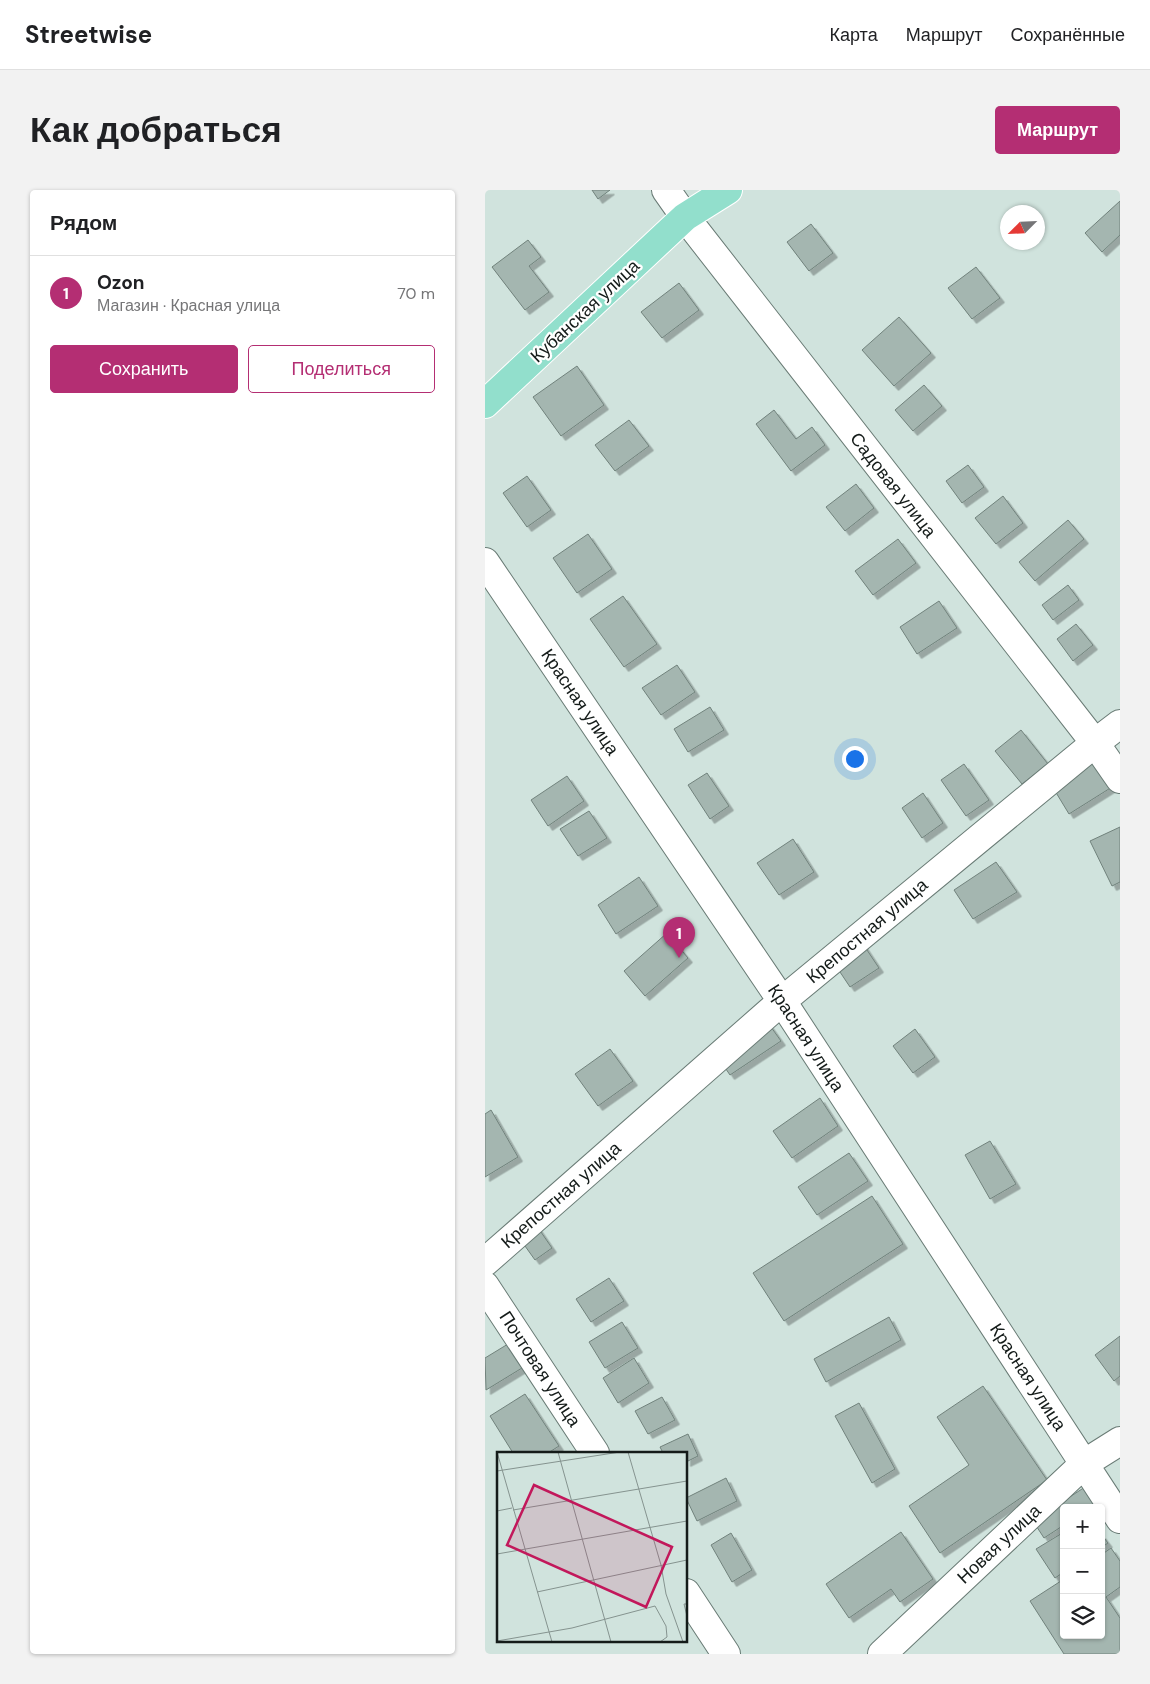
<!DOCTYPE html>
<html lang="ru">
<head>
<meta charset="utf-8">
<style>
  body { margin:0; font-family:"DM Sans",sans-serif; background:#f2f2f2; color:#202124 }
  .controls { position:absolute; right:15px; bottom:15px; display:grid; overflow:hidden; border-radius:5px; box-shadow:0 1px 4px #0004 }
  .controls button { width:45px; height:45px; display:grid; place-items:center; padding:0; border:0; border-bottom:1px solid #e0e0e0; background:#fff; color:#202124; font:25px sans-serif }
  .compass { position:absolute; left:515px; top:15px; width:45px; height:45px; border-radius:50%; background:#fff; box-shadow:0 1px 4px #0004; rotate:246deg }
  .you { position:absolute; left:369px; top:568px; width:18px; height:18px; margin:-12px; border:4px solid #fff; border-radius:50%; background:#1a73e8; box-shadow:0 0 0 8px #1a73e833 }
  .badge { display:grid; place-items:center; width:32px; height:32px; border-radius:50%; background:#b42e73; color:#fff; font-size:16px; font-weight:700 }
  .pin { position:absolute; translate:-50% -41px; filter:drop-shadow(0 1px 2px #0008) }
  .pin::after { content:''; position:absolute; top:26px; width:18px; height:15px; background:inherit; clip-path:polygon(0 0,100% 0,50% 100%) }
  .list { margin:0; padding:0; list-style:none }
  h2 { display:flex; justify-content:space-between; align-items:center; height:65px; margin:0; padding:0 20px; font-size:21px }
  h2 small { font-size:16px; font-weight:400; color:#757577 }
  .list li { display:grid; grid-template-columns:32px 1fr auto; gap:15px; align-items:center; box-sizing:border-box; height:75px; padding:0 20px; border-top:1px solid #e0e0e0 }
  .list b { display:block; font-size:19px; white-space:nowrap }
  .list p { margin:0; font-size:16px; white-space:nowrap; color:#757577 }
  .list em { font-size:16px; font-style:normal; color:#757577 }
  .actions { display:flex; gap:10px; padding:15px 20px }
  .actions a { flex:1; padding:11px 0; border:1px solid #b42e73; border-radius:5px; text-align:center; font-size:18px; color:#b42e73 }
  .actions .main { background:#b42e73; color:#fff }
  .icon { flex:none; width:28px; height:28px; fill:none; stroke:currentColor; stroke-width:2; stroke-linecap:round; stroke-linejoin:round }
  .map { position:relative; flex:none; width:635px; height:1464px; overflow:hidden; border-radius:5px }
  header { display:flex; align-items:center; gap:30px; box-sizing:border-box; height:70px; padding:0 25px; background:#fff; border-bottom:1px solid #e0e0e0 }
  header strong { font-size:24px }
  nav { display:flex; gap:28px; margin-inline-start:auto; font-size:18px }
  .intro { display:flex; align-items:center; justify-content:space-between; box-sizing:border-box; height:120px; padding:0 30px }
  h1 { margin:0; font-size:35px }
  .button { padding:12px 22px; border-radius:5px; background:#b42e73; color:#fff; font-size:18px; font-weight:700 }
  main { display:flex; gap:30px; padding:0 30px }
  aside { flex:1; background:#fff; border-radius:5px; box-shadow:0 1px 4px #0004 }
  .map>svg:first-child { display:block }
  .building { fill:#a4b6b0; stroke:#71827c; filter:url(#shadow) }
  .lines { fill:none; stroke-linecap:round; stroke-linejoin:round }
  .minor-casing { stroke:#697b75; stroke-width:30 }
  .major-casing { stroke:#fff; stroke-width:30 }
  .minor { stroke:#fff; stroke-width:28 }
  .major { stroke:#92dfcc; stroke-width:28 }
  .labels { text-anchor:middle; stroke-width:4.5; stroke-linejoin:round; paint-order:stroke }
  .street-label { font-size:18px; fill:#141b19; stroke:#fff }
  .inset-road { fill:none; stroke:#85938f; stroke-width:1 }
  .view { fill:#c2185b; fill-opacity:0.15; stroke:#c2185b; stroke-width:2.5 }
  .inset-edge { fill:none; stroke:#141b19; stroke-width:2.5 }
</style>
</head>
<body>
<header>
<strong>Streetwise</strong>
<nav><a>Карта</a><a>Маршрут</a><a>Сохранённые</a></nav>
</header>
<div class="intro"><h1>Как добраться</h1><a class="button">Маршрут</a></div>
<main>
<aside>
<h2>Рядом<small></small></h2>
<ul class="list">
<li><span class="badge">1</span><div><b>Ozon</b><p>Магазин · Красная улица</p></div><em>70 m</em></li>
</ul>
<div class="actions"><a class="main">Сохранить</a><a>Поделиться</a></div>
</aside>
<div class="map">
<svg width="635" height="1464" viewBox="0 0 635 1464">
  <defs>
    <filter id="shadow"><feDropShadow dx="4.5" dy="4.5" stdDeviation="0" flood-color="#0004"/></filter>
  </defs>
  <rect width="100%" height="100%" fill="#d0e3dd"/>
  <path class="building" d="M 107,0 L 125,0 L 113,9 Z
    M 635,11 L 635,45 L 617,62 L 600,43 Z
    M 326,34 L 348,63 L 324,81 L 302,52 Z
    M 43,50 L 56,67 L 44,76 L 64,102 L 40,120 L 7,77 Z
    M 491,77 L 515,108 L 487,129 L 463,98 Z
    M 194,93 L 214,120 L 177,148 L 156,122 Z
    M 414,127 L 446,163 L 409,196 L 377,160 Z
    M 92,176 L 119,215 L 76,246 L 48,207 Z
    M 439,195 L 457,216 L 428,241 L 410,220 Z
    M 289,220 L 311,249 L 327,237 L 340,255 L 306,281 L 271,234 Z
    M 144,230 L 164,256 L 130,281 L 110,255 Z
    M 483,275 L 499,297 L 477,313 L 461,291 Z
    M 42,286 L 66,320 L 42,337 L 18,303 Z
    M 371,294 L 389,318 L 360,341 L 341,317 Z
    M 518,306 L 538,333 L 511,354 L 490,328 Z
    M 583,330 L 599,349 L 550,391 L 534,372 Z
    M 103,344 L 127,379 L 92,403 L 68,368 Z
    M 413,349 L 431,373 L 388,405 L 370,381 Z
    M 583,395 L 594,410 L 568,430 L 557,415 Z
    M 138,406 L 172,454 L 139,477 L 105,429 Z
    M 454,411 L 472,438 L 432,464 L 415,437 Z
    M 591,434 L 608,455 L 588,471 L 572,449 Z
    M 192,475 L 210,502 L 176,525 L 157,498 Z
    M 225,517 L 239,540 L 203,562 L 189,539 Z
    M 536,540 L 563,574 L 537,594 L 510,561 Z
    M 610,570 L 627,597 L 584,624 L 567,596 Z
    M 479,574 L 504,610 L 481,626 L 456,590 Z
    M 222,583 L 244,616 L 225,629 L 203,595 Z
    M 82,586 L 99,611 L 63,636 L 46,610 Z
    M 438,603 L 458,633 L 437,648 L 417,618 Z
    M 104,621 L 122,648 L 93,666 L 75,639 Z
    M 635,637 L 635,692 L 627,696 L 605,651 Z
    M 308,649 L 329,682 L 294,705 L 272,673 Z
    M 511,672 L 532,702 L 488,729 L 469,700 Z
    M 154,687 L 173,716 L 131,744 L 113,715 Z
    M 370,742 L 394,778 L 365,797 L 341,761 Z
    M 182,743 L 203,768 L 160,806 L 139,781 Z
    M 276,823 L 296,851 L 245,885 L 226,857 Z
    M 430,839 L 450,867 L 428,883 L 408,856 Z
    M 125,859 L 148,891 L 113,916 L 90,884 Z
    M 335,908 L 353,936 L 307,968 L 288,941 Z
    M 6,920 L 33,967 L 0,987 L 0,924 Z
    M 505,951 L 531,994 L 505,1009 L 480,965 Z
    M 364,963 L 383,991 L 332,1025 L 313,997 Z
    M 387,1006 L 418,1054 L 299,1131 L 268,1083 Z
    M 47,1029 L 67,1058 L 50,1070 L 30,1042 Z
    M 124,1088 L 139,1111 L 106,1132 L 91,1109 Z
    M 404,1127 L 416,1150 L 341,1192 L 329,1169 Z
    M 137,1132 L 153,1158 L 120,1178 L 104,1152 Z
    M 635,1146 L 635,1186 L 629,1191 L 610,1165 Z
    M 23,1154 L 37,1178 L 1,1200 L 0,1168 Z
    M 149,1168 L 164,1193 L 133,1213 L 118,1188 Z
    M 498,1196 L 562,1290 L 455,1363 L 424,1316 L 484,1275 L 452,1227 Z
    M 40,1204 L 74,1256 L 63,1263 L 28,1263 L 5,1226 Z
    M 177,1207 L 190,1230 L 163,1244 L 150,1221 Z
    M 374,1213 L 410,1279 L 387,1293 L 350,1226 Z
    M 203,1244 L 213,1266 L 201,1272 L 201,1263 L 178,1263 L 175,1257 Z
    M 241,1288 L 252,1311 L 212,1331 L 201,1308 Z
    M 600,1297 L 612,1313 L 605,1318 L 579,1318 L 579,1335 L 559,1348 L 548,1331 Z
    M 416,1342 L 448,1389 L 415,1412 L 406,1399 L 364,1428 L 341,1394 Z
    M 579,1342 L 579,1382 L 570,1388 L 551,1359 Z
    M 246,1343 L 267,1380 L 247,1392 L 226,1355 Z
    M 616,1344 L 623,1353 L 616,1358 Z
    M 626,1358 L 635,1371 L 635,1397 L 621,1407 L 635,1428 L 635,1464 L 579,1464 L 545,1411 L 579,1389 L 579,1445 L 616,1445 L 616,1365 Z"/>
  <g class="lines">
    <defs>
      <path id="minor" d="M 181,0 L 200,27 L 610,553 L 635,589
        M 0,372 L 297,811 L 635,1329
        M 0,1072 L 297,811 L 610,553 L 635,534
        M 0,1096 L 110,1263
        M 201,1403 L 241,1464
        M 397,1464 L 600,1273 L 635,1251"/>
      <path id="major" d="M 0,214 L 200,27 L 243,0"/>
    </defs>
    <use href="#minor" class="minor-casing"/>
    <use href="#major" class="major-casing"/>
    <use href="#minor" class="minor"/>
    <use href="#major" class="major"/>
  </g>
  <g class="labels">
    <g class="street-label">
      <text transform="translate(100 121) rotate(-43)" y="6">Кубанская улица</text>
      <text transform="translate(408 295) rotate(52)" y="6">Садовая улица</text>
      <text transform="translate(95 512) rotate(56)" y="6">Красная улица</text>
      <text transform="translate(382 741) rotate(-40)" y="6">Крепостная улица</text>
      <text transform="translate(321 848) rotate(57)" y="6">Красная улица</text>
      <text transform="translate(76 1005) rotate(-41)" y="6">Крепостная улица</text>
      <text transform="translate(55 1179) rotate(57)" y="6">Почтовая улица</text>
      <text transform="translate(543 1187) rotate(57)" y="6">Красная улица</text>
      <text transform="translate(514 1354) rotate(-43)" y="6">Новая улица</text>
    </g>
  </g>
  <g transform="translate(12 1262)">
    <rect width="190" height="190" fill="#d0e3dd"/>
    <path class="inset-road" d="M 0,0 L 55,190M 61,0 L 114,190M 131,0 L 164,113 L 169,142 L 186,190M 0,19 L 123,0M 16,58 L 190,29M 0,59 L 15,56M 0,102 L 190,69M 40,140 L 190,108M 190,152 L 187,152 L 190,164M 0,189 L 75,176 L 158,154 L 169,174 L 170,185 L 163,190"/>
    <path class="view" d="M 37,33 L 175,95 L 149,155 L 10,93 Z"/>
    <rect width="190" height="190" class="inset-edge"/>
  </g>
</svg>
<div class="controls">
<button>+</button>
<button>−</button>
<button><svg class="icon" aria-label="layers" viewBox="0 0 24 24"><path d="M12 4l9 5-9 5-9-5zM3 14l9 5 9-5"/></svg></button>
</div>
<svg class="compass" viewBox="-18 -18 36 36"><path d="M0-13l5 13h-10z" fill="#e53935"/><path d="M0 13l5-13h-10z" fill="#757577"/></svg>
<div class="you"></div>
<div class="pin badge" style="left:194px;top:768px">1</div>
</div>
</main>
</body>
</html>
